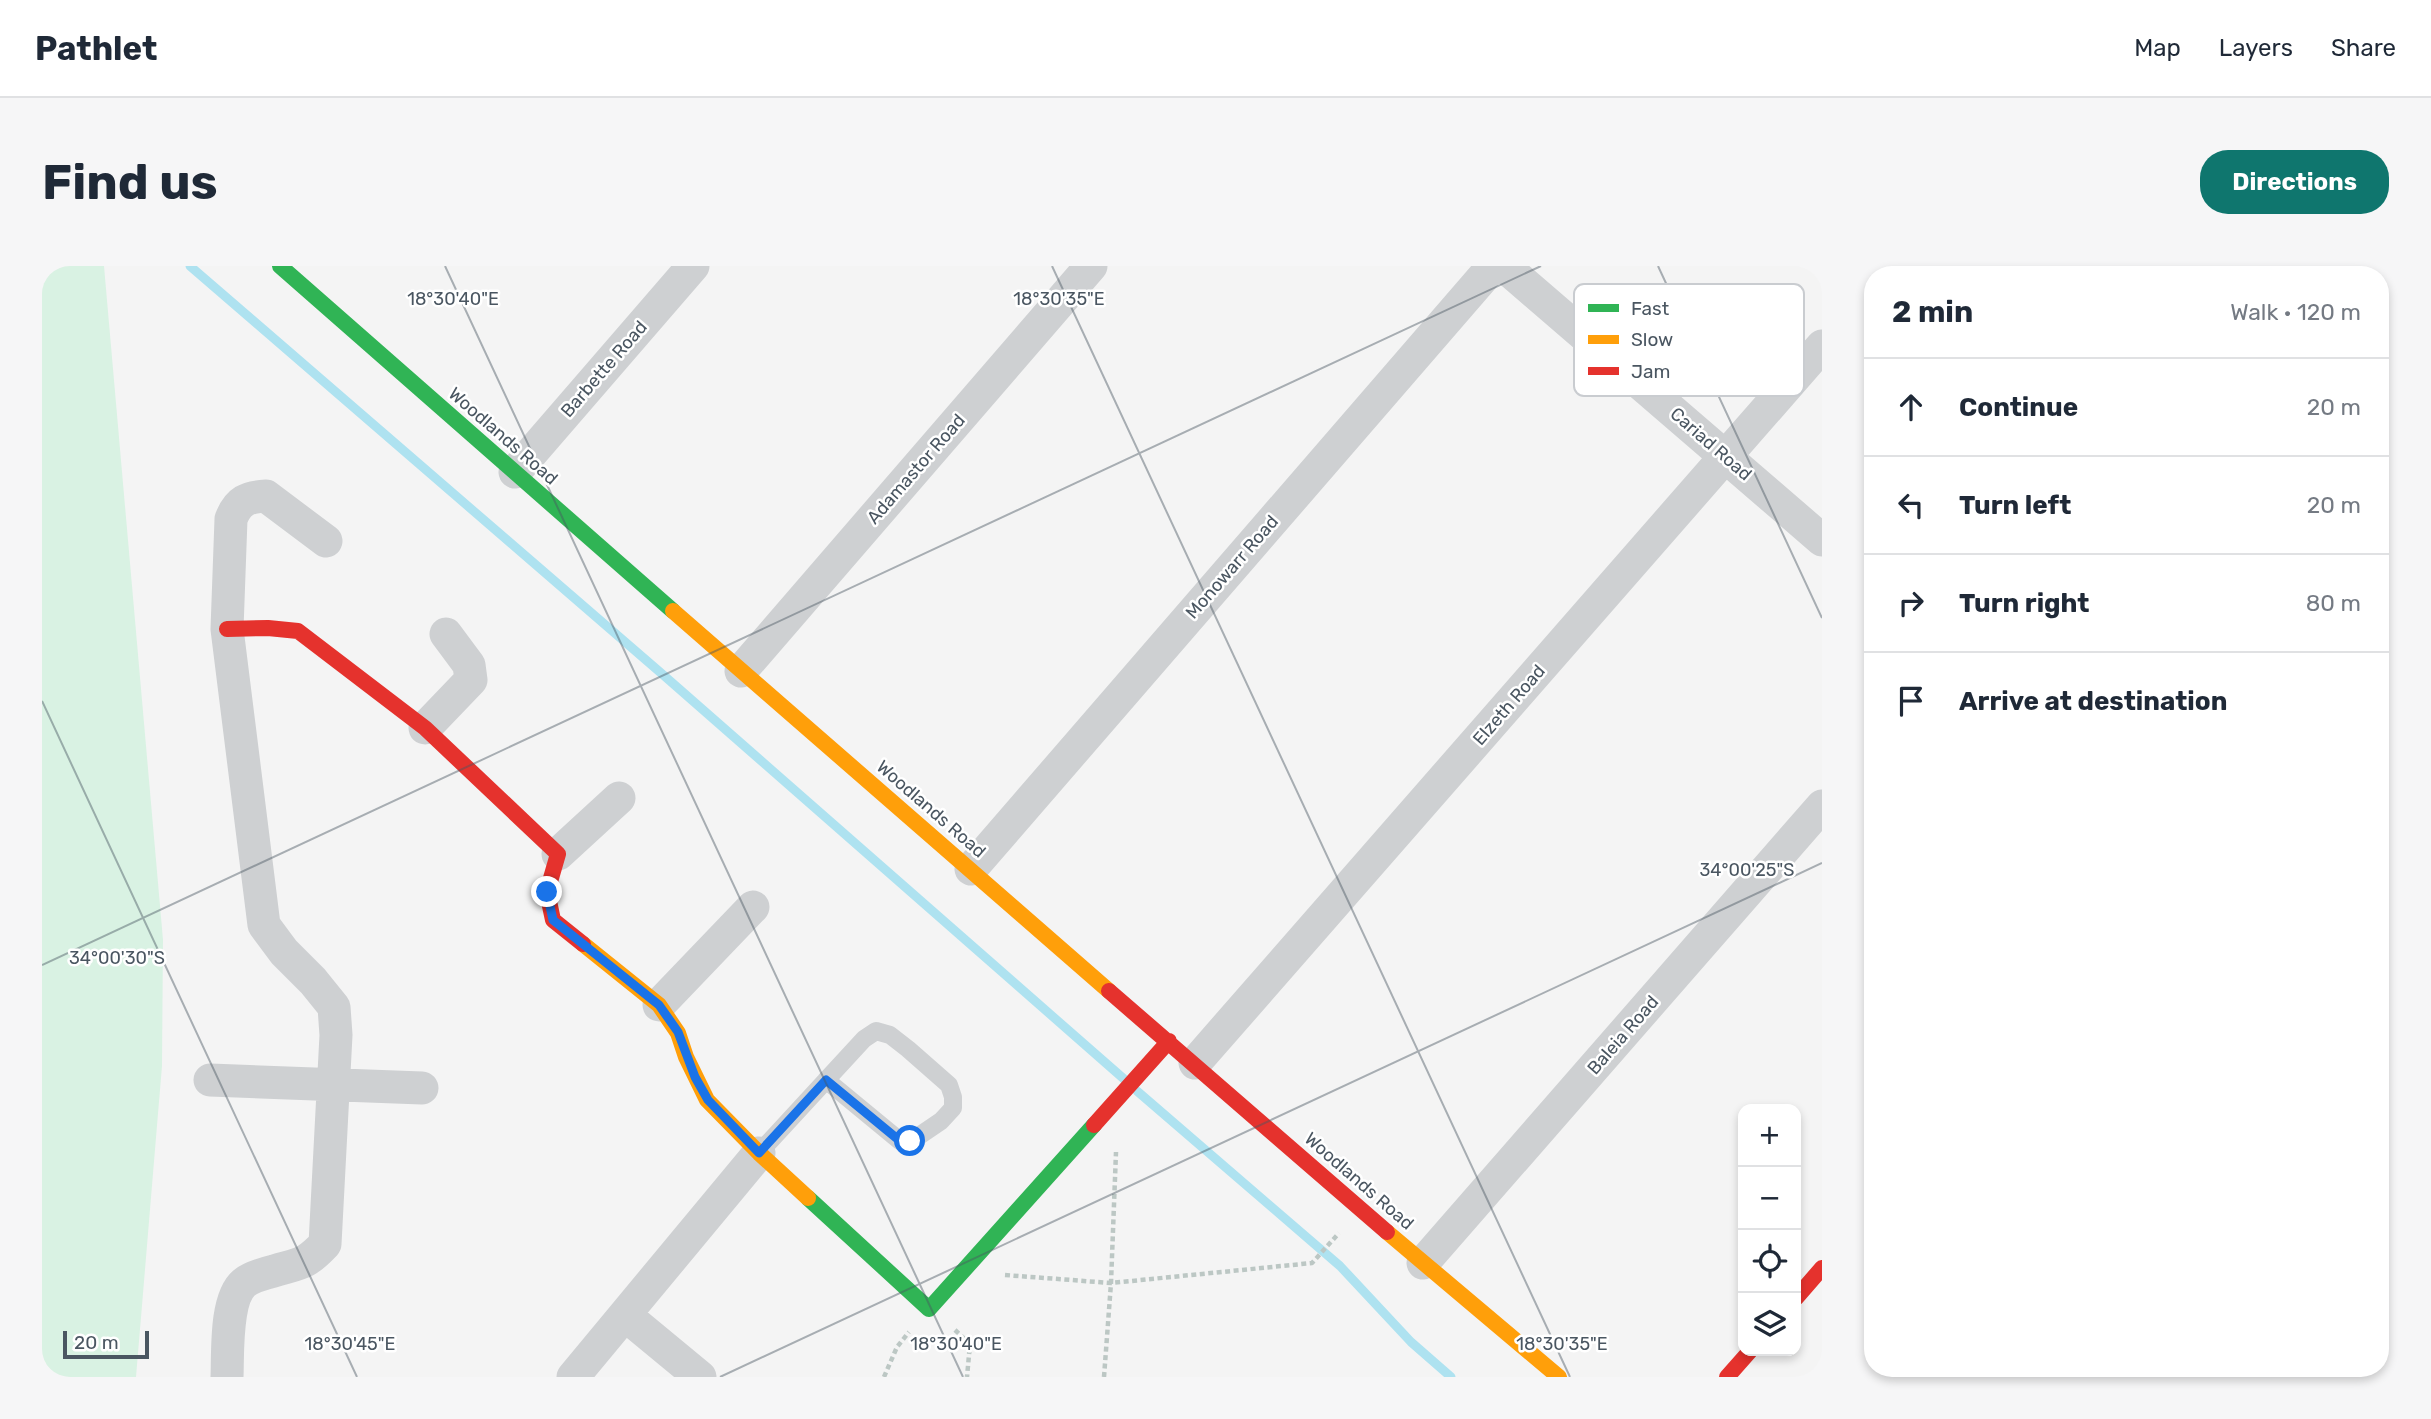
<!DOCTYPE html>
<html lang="en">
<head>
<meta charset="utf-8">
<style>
  body { margin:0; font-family:Rubik,sans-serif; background:#f6f6f7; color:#1f2937 }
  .controls { position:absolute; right:21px; bottom:21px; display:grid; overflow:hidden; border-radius:14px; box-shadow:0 4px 10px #0003 }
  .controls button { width:63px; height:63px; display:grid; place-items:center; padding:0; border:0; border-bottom:2px solid #e0e1e3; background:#fff; color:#1f2937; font:35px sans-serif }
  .scale { position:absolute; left:21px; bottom:18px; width:86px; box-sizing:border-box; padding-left:7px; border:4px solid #4a5661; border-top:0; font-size:19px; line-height:24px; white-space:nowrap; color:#4a5661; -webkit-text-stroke:5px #fff; paint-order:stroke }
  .stop { position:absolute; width:21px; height:21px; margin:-16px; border:5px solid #1a73e8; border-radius:50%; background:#fff }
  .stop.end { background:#1a73e8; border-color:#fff; box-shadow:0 2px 7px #0008 }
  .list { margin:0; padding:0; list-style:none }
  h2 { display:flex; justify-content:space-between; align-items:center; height:91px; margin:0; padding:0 28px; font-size:30px }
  h2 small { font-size:23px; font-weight:400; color:#747a83 }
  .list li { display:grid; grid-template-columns:46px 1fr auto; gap:21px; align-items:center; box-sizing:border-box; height:98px; padding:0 28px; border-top:2px solid #e0e1e3 }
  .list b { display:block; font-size:26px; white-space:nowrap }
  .list em { font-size:23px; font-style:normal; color:#747a83 }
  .icon { flex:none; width:38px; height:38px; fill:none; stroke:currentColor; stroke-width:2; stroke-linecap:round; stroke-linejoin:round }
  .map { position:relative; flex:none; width:1780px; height:1111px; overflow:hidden; border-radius:28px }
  header { display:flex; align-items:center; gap:42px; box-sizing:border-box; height:98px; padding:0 35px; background:#fff; border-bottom:2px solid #e0e1e3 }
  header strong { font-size:33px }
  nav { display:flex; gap:38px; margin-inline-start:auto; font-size:24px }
  .intro { display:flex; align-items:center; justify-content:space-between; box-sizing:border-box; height:168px; padding:0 42px }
  h1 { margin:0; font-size:49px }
  .button { padding:18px 32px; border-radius:28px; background:#0f766e; color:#fff; font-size:24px; font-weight:700 }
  main { display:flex; gap:42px; padding:0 42px }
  aside { flex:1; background:#fff; border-radius:28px; box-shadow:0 4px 10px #0003 }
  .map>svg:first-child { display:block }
  .green { fill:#d9f2e3 }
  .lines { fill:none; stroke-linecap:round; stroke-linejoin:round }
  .stream { stroke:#aee2f0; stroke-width:9 }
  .path { stroke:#bcc7c4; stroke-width:4.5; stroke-dasharray:5 3.5; stroke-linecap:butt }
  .lane { stroke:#ced0d2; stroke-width:18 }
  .street { stroke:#ced0d2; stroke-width:33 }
  .fast { stroke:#30b455; stroke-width:16 }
  .slow { stroke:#ff9f0a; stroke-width:16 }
  .jam { stroke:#e5322d; stroke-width:16 }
  .route { stroke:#1a73e8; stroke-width:9 }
  .ticks { fill:none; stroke:#4a5661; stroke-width:2; stroke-opacity:0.45 }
  .labels { text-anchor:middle; stroke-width:5; stroke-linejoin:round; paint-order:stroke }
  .street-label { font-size:18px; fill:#4a5661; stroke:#fff }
  .key { fill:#fff; stroke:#c9ccd0; stroke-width:2 }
  .key-label { font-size:19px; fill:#4a5661 }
  .ticks-label { font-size:18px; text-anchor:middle; fill:#4a5661; stroke:#fff; stroke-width:5; stroke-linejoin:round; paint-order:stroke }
</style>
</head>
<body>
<header>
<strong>Pathlet</strong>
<nav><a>Map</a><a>Layers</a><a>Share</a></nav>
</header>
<div class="intro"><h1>Find us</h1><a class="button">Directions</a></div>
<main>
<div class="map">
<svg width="1780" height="1111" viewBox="0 0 1780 1111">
  <rect width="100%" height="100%" fill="#f4f4f4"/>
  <path class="green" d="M 0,0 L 62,0 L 121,674 L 120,800 L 94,1111 L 0,1111 Z"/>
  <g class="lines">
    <path class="stream" d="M 148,0 L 619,407 L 1082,813
      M 1095,825 L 1298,1000 L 1369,1076 L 1409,1111
      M 1773,1111 L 1780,1105"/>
    <path class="path" d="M 963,1009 L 1069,1017 L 1270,997 L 1297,967
      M 913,1064 L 928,1078 L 925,1111
      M 842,1111 L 855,1081 L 867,1066
      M 1062,1111 L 1069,1017 L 1074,886"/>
    <path class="lane" d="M 717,887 L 822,773 L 834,765 L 848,769 L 866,783 L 907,819 L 911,831 L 911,842 L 899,855 L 874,872 L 858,875 L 784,814"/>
    <path class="street" d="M 1462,0 L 1780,274
      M 473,206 L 651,0
      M 699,405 L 1049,0
      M 383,462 L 429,414 L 427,399 L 404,368
      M 516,588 L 577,532
      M 929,603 L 1451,0
      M 617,739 L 711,641
      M 1153,797 L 1780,80
      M 168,814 L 380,822
      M 1381,997 L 1780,540
      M 583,1049 L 658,1111
      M 185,1111 C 186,1088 183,1033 202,1017 C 209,1011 224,1007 232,1005 C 259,997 263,999 283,978 L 294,769 L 292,741 L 271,715 L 242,686 L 222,659 L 185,363 L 189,253 C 196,235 205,231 224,230 L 284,275
      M 531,1111 L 717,887"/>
    <path class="fast" d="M 238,0 L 631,345
      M 766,932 L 887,1043 L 1052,859"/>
    <path class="slow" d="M 631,345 L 1067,725
      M 541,678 L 617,739 L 636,767 L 644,791 L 665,834 L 717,887 L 766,932
      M 1345,966 L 1517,1111"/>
    <path class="jam" d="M 185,363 L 226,362 L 256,365 L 383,462 L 516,588 L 505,626 L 511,654 L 541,678
      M 1067,725 L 1345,966
      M 1052,859 L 1127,775
      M 1754,1032 L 1780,1002
      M 1685,1111 L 1708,1085"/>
  </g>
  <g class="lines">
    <path class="route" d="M 505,626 L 511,654 L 617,739 L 636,766 L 653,811 L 666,834 L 717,887 L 784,814 L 858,875 L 868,875"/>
  </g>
  <path class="ticks" d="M 403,0 L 921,1111M 1010,0 L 1528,1111M 1616,0 L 1780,352M 0,435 L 315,1111M 0,699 L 1499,0M 678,1111 L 1780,597"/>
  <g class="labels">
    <g class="street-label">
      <text transform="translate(562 103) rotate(-49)" y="6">Barbette Road</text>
      <text transform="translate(461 170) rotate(41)" y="6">Woodlands Road</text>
      <text transform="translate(1669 178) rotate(41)" y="6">Cariad Road</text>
      <text transform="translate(874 203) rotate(-49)" y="6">Adamastor Road</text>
      <text transform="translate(1190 301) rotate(-49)" y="6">Monowarr Road</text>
      <text transform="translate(1467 439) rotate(-49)" y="6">Elzeth Road</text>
      <text transform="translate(889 543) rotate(41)" y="6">Woodlands Road</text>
      <text transform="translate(1581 769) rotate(-49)" y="6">Baleia Road</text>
      <text transform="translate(1317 915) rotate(41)" y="6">Woodlands Road</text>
    </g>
  </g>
  <rect x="1532" y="18" width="230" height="112" rx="10" class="key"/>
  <rect x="1546" y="38" width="31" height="8" fill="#30b455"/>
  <rect x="1546" y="69" width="31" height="9" fill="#ff9f0a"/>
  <rect x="1546" y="101" width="31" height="8" fill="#e5322d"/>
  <g class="key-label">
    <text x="1589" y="49">Fast</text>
    <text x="1589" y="80">Slow</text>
    <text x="1589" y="112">Jam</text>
  </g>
  <g class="ticks-label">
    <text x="411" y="39">18°30'40"E</text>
    <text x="1017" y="39">18°30'35"E</text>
    <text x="1705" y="610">34°00'25"S</text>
    <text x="75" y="698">34°00'30"S</text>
    <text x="914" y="1084">18°30'40"E</text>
    <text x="1520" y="1084">18°30'35"E</text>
    <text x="308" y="1084">18°30'45"E</text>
  </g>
</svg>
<div class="controls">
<button>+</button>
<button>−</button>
<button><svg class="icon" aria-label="locate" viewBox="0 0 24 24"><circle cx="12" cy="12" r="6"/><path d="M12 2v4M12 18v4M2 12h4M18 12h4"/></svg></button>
<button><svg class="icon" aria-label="layers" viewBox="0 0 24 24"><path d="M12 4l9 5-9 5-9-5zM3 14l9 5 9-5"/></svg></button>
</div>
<div class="scale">20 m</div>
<div class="stop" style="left:868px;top:875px"></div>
<div class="stop end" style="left:505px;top:626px"></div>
</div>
<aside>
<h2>2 min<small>Walk · 120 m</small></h2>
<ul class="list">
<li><svg class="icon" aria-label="ahead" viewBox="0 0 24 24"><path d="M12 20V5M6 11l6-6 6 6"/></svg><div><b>Continue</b></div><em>20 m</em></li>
<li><svg class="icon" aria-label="left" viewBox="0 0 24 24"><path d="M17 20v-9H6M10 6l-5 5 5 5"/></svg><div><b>Turn left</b></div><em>20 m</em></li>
<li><svg class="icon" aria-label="right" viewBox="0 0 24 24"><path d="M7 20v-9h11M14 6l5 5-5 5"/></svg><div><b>Turn right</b></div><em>80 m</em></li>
<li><svg class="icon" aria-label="arrive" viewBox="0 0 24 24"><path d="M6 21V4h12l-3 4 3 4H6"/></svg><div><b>Arrive at destination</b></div></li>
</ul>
</aside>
</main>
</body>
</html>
